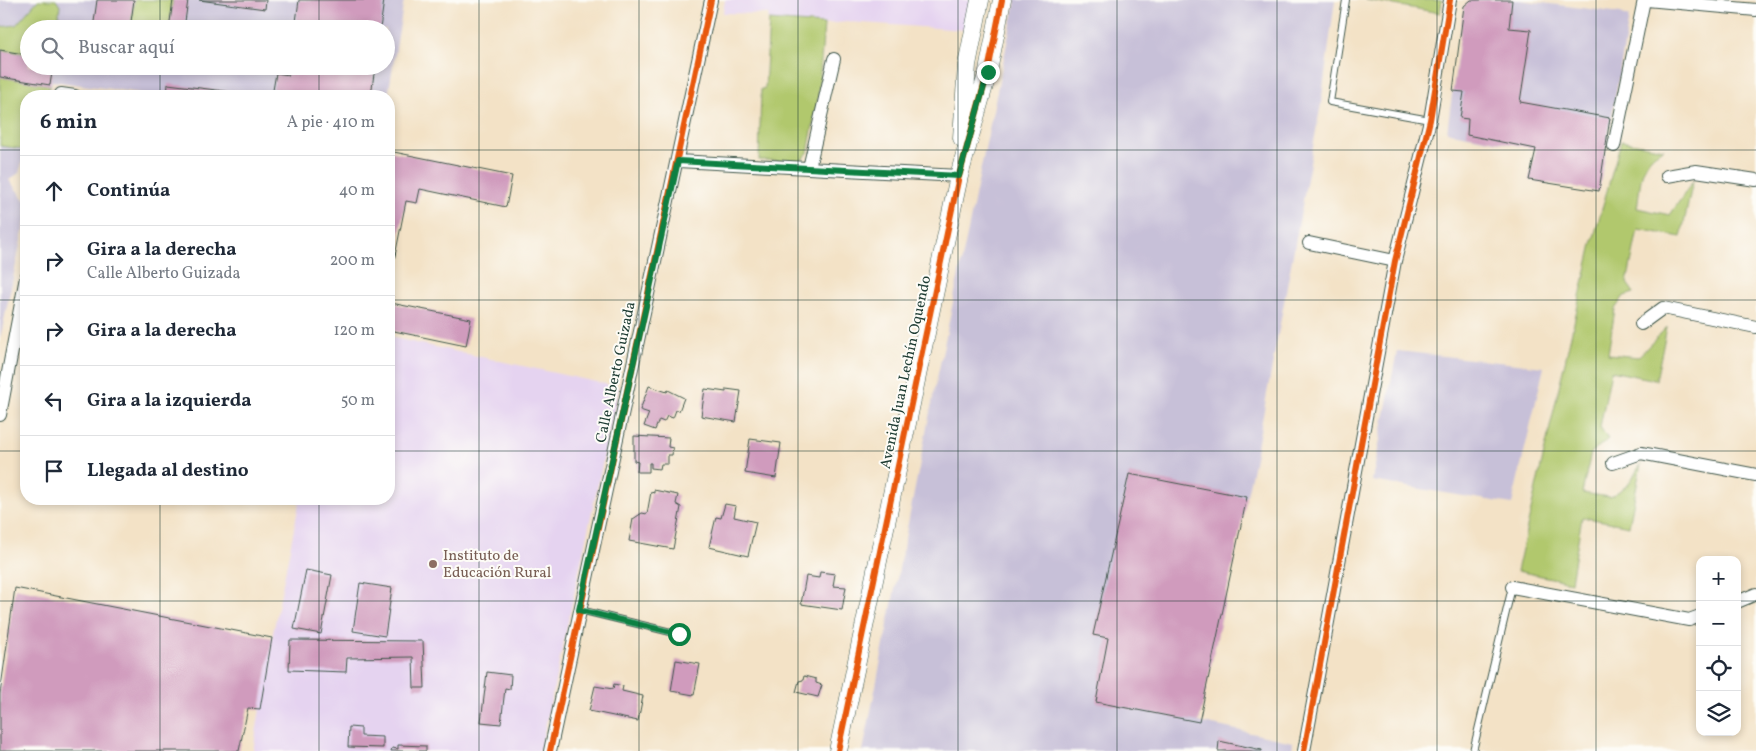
<!DOCTYPE html>
<html lang="es">
<head>
<meta charset="utf-8">
<style>
  body { margin:0; font-family:Vollkorn,serif; background:#f6f6f7; color:#1f2937 }
  .controls { position:absolute; right:15px; bottom:15px; display:grid; overflow:hidden; border-radius:10px; box-shadow:0 2px 8px #0003 }
  .controls button { width:45px; height:45px; display:grid; place-items:center; padding:0; border:0; border-bottom:1px solid #e0e1e3; background:#fff; color:#1f2937; font:25px sans-serif }
  .stop { position:absolute; width:15px; height:15px; margin:-11px; border:4px solid #0b8043; border-radius:50%; background:#fff }
  .stop.end { background:#0b8043; border-color:#fff; box-shadow:0 1px 5px #0008 }
  .list { margin:0; padding:0; list-style:none }
  h2 { display:flex; justify-content:space-between; align-items:center; height:65px; margin:0; padding:0 20px; font-size:21px }
  h2 small { font-size:16px; font-weight:400; color:#747a83 }
  .list li { display:grid; grid-template-columns:32px 1fr auto; gap:15px; align-items:center; box-sizing:border-box; height:70px; padding:0 20px; border-top:1px solid #e0e1e3 }
  .list b { display:block; font-size:19px; white-space:nowrap }
  .list p { margin:0; font-size:16px; white-space:nowrap; color:#747a83 }
  .list em { font-size:16px; font-style:normal; color:#747a83 }
  .icon { flex:none; width:28px; height:28px; fill:none; stroke:currentColor; stroke-width:2; stroke-linecap:round; stroke-linejoin:round }
  .map { position:relative; flex:none; width:1756px; height:751px; overflow:hidden }
  .search { position:absolute; background:#fff; box-shadow:0 2px 8px #0003; left:20px; top:20px; width:375px; height:55px; display:flex; align-items:center; gap:12px; box-sizing:border-box; padding:0 18px; border-radius:28px; color:#747a83; font-size:19px }
  .panel { position:absolute; background:#fff; box-shadow:0 2px 8px #0003; left:20px; top:90px; width:375px; height:415px; border-radius:20px }
  .map>svg:first-child { display:block }
  .built { fill:#e5d3f0 }
  .industrial { fill:#c7c0d8; fill-rule:evenodd }
  .green { fill:#b1c86d; stroke:#688250 }
  .building { fill:#d09bbd }
  .lines { fill:none; stroke-linecap:round; stroke-linejoin:round }
  .lane-casing { stroke:#3f564a; stroke-width:8 }
  .street-casing { stroke:#3f564a; stroke-width:14 }
  .secondary-casing { stroke:#3f564a; stroke-width:19 }
  .lane { stroke:#fff; stroke-width:6 }
  .street { stroke:#fff; stroke-width:12 }
  .secondary { stroke:#fff; stroke-width:18 }
  .cycleway-casing { stroke:#fdfcf7; stroke-width:9 }
  .cycleway { stroke:#e8590c; stroke-width:6 }
  .route { stroke:#0b8043; stroke-width:6 }
  .grid { fill:none; stroke:#1f3d34; stroke-width:1; stroke-opacity:0.55 }
  .education-dot { fill:#8d6e63; stroke:#fdfcf7; stroke-width:2 }
  .labels { text-anchor:middle; stroke-width:4; stroke-linejoin:round; paint-order:stroke }
  .street-label { font-size:15px; fill:#1f3d34; stroke:#fdfcf7 }
  .education-label { font-size:15px; fill:#785e54; stroke:#fdfcf7; text-anchor:start }
</style>
</head>
<body>
<div class="map">
<svg width="1756" height="751" viewBox="0 0 1756 751">
  <rect width="100%" height="100%" fill="#fdfcf7"/>
  <filter id="ink" filterUnits="userSpaceOnUse"><feTurbulence type="fractalNoise" baseFrequency=".02" numOctaves="2"/><feDisplacementMap in="SourceGraphic" scale="10" xChannelSelector="R" yChannelSelector="G"/><feConvolveMatrix kernelMatrix="1 2 1 2 8 2 1 2 1" color-interpolation-filters="sRGB"/></filter>
  <filter id="wash" filterUnits="userSpaceOnUse"><feTurbulence type="fractalNoise" baseFrequency=".0096" numOctaves="4" result="noise"/><feDisplacementMap in="SourceGraphic" scale="20" xChannelSelector="R" yChannelSelector="G"/><feGaussianBlur stdDeviation="1.12" result="paint"/><feColorMatrix in="noise" values="0 0 0 0 0 0 0 0 0 0 0 0 0 0 0 0 0 1.4 0 .05"/><feComposite in="paint" operator="in"/></filter>
  <g filter="url(#wash)">
    <rect width="100%" height="100%" fill="#f3e2c6"/>
    <path class="built" d="M 725,0 L 971,0 L 965,30 L 848,22 L 824,24 L 769,20 L 768,14 L 723,13 Z
      M 389,337 L 619,387 L 540,751 L 253,751 L 272,638 L 300,499 L 389,499 Z"/>
    <path class="industrial" d="M 0,0 L 404,0 L 388,96 L 162,96 L 52,81 L 48,96 L 26,96 L 26,148 L 19,173 L 9,180 L 26,202 L 26,217 L 0,339 ZM 29,29 L 386,29 L 386,66 L 29,66 Z
      M 1016,0 L 1335,0 L 1321,104 L 1255,458 L 1199,722 L 1293,742 L 1292,751 L 863,751 L 928,422 Z
      M 1471,0 L 1519,0 L 1621,13 L 1629,17 L 1599,191 L 1529,180 L 1536,149 L 1447,132 L 1464,6 Z
      M 1397,351 L 1544,367 L 1512,504 L 1372,481 Z"/>
    <path class="green" d="M 38,0 L 56,0 L 60,6 L 57,29 L 29,29 L 29,54 L 0,50 L 0,27 L 16,25 Z
      M 134,0 L 173,0 L 169,29 L 130,29 Z
      M 1366,0 L 1442,0 L 1440,13 Z
      M 769,20 L 824,24 L 818,98 L 808,153 L 800,161 L 759,160 L 761,89 L 765,88 Z
      M 0,77 L 50,85 L 48,96 L 26,96 L 26,148 L 24,149 L 0,146 Z
      M 1621,141 L 1664,149 C 1639,159 1641,184 1637,208 L 1670,215 L 1693,181 L 1681,237 L 1638,229 L 1627,283 L 1634,293 L 1624,296 L 1615,309 L 1608,354 L 1638,357 L 1667,327 L 1656,380 L 1611,371 L 1600,427 L 1608,439 L 1591,453 L 1582,493 L 1610,497 L 1628,485 L 1641,464 L 1629,526 L 1582,517 L 1571,582 L 1517,571 L 1592,244 Z"/>
    <g id="blocks">
      <path class="building" d="M 97,0 L 134,0 L 130,29 L 93,29 Z
        M 173,0 L 188,0 L 184,29 L 169,29 Z
        M 199,0 L 266,0 L 265,9 Z
        M 299,0 L 384,0 L 380,29 L 295,29 Z
        M 1471,0 L 1512,0 L 1509,28 L 1531,30 L 1520,102 L 1610,118 L 1599,191 L 1529,180 L 1536,149 L 1467,135 L 1468,119 L 1460,118 L 1464,92 L 1453,91 L 1464,6 Z
        M 0,50 L 29,55 L 29,66 L 53,66 L 50,85 L 0,77 Z
        M 290,66 L 375,66 L 371,96 L 272,96 L 276,73 L 289,75 Z
        M 168,84 L 256,95 L 256,96 L 167,96 Z
        M 389,151 L 512,176 L 506,207 L 420,189 L 417,203 L 406,201 L 390,281 Z
        M 389,295 L 393,296 L 391,303 L 471,319 L 466,346 L 389,330 Z
        M 649,386 L 667,392 L 668,390 L 684,398 L 679,411 L 676,410 L 673,418 L 667,416 L 664,422 L 659,420 L 655,430 L 644,426 L 649,413 L 640,410 Z
        M 705,389 L 726,392 L 726,389 L 741,391 L 736,422 L 701,416 Z
        M 634,436 L 669,438 L 668,447 L 673,448 L 672,455 L 668,455 L 668,464 L 661,464 L 660,469 L 651,468 L 651,463 L 649,463 L 649,472 L 637,472 L 638,462 L 634,461 Z
        M 750,439 L 781,443 L 776,478 L 745,473 Z
        M 1129,474 L 1247,497 L 1199,722 L 1096,702 L 1108,638 L 1093,635 Z
        M 654,490 L 678,495 L 676,504 L 681,507 L 673,549 L 629,541 L 633,519 L 642,513 L 647,514 L 651,492 L 654,493 Z
        M 725,504 L 736,506 L 734,517 L 756,522 L 748,556 L 709,547 L 716,517 L 721,518 Z
        M 306,570 L 332,575 L 321,634 L 294,629 Z
        M 820,572 L 835,574 L 833,586 L 846,587 L 842,610 L 801,604 L 806,576 L 819,578 Z
        M 360,583 L 392,588 L 385,636 L 353,631 Z
        M 15,588 L 272,638 L 260,709 L 248,708 L 239,751 L 0,751 L 0,694 Z
        M 290,640 L 423,641 L 425,688 L 414,688 L 413,657 L 347,658 L 346,672 L 289,670 Z
        M 676,660 L 700,664 L 694,695 L 671,691 Z
        M 487,672 L 511,675 L 510,689 L 505,688 L 501,724 L 481,722 Z
        M 804,676 L 816,679 L 816,683 L 822,685 L 818,697 L 796,692 L 799,681 L 803,680 Z
        M 614,684 L 623,686 L 622,691 L 643,696 L 638,721 L 589,711 L 595,686 L 613,689 Z
        M 349,727 L 361,728 L 361,736 L 383,737 L 383,748 L 348,747 Z
        M 1219,741 L 1262,750 L 1262,751 L 1218,751 Z
        M 398,745 L 426,746 L 426,751 L 391,751 L 392,748 L 398,749 Z"/>
    </g>
  </g>
  <g filter="url(#ink)">
    <use href="#blocks" fill-opacity="0" stroke="#3f564a" stroke-width="1"/>
    <g class="lines">
      <defs>
        <path id="lane" d="M 1346,0 L 1330,102 L 1430,120
          M 580,610 L 679,634
          M 1473,751 L 1512,587"/>
        <path id="street" d="M 1647,0 L 1756,10
          M 61,96 L 61,94 L 75,96
          M 1614,146 L 1644,0
          M 678,161 L 959,176
          M 809,168 L 834,59
          M 1667,176 L 1696,171 L 1756,180
          M 1309,243 L 1395,261
          M 1641,324 L 1663,308 L 1756,327
          M 0,415 L 26,277
          M 1613,463 L 1641,453 L 1756,475
          M 1512,587 L 1689,620 L 1700,616
          M 1737,602 L 1756,594
          M 550,751 L 711,0
          M 1304,751 L 1395,261 L 1430,120 L 1450,0"/>
        <path id="secondary" d="M 962,138 L 967,65 L 980,0
          M 838,751 L 959,176 L 988,71 L 1002,0"/>
      </defs>
      <use href="#lane" class="lane-casing"/>
      <use href="#street" class="street-casing"/>
      <use href="#secondary" class="secondary-casing"/>
      <use href="#lane" class="lane"/>
      <use href="#street" class="street"/>
      <use href="#secondary" class="secondary"/>
      <defs>
        <path id="cycleway" d="M 550,751 L 711,0
          M 838,751 L 959,176 L 988,71 L 1002,0
          M 1304,751 L 1395,261 L 1430,120 L 1450,0"/>
      </defs>
      <use href="#cycleway" class="cycleway-casing"/>
      <use href="#cycleway" class="cycleway"/>
    </g>
  </g>
  <g class="lines" filter="url(#ink)">
    <path class="route" d="M 679,634 L 579,610 L 678,161 L 959,176 L 988,72"/>
  </g>
  <path class="grid" d="M 160,0 L 160,29M 319,0 L 319,29M 479,0 L 479,751M 639,0 L 639,751M 798,0 L 798,751M 958,0 L 958,751M 1117,0 L 1117,751M 1277,0 L 1277,751M 1437,0 L 1437,751M 1596,0 L 1596,751M 160,66 L 160,96M 319,66 L 319,96M 0,150 L 26,150M 389,150 L 1756,150M 0,300 L 26,300M 389,300 L 1756,300M 0,451 L 26,451M 389,451 L 1756,451M 160,499 L 160,751M 319,499 L 319,751M 0,601 L 1700,601M 1737,601 L 1756,601"/>
  <circle class="education-dot" cx="433" cy="564" r="5"/>
  <g class="labels">
    <g class="street-label">
      <text transform="translate(615 372) rotate(-78)" y="5">Calle Alberto Guizada</text>
      <text transform="translate(905 372) rotate(-78)" y="5">Avenida Juan Lechín Oquendo</text>
    </g>
    <g class="education-label">
      <text x="443" y="560">Instituto de<tspan x="443" dy="17">Educación Rural</tspan></text>
    </g>
  </g>
</svg>
<div class="controls">
<button>+</button>
<button>−</button>
<button><svg class="icon" aria-label="locate" viewBox="0 0 24 24"><circle cx="12" cy="12" r="6"/><path d="M12 2v4M12 18v4M2 12h4M18 12h4"/></svg></button>
<button><svg class="icon" aria-label="layers" viewBox="0 0 24 24"><path d="M12 4l9 5-9 5-9-5zM3 14l9 5 9-5"/></svg></button>
</div>
<div class="stop" style="left:679px;top:634px"></div>
<div class="stop end" style="left:988px;top:72px"></div>
<div class="search"><svg class="icon" aria-label="search" viewBox="0 0 24 24"><circle cx="10" cy="10" r="6"/><path d="M15 15l6 6"/></svg>Buscar aquí</div>
<section class="panel">
<h2>6 min<small>A pie · 410 m</small></h2>
<ul class="list">
<li><svg class="icon" aria-label="ahead" viewBox="0 0 24 24"><path d="M12 20V5M6 11l6-6 6 6"/></svg><div><b>Continúa</b></div><em>40 m</em></li>
<li><svg class="icon" aria-label="right" viewBox="0 0 24 24"><path d="M7 20v-9h11M14 6l5 5-5 5"/></svg><div><b>Gira a la derecha</b><p>Calle Alberto Guizada</p></div><em>200 m</em></li>
<li><svg class="icon" aria-label="right" viewBox="0 0 24 24"><path d="M7 20v-9h11M14 6l5 5-5 5"/></svg><div><b>Gira a la derecha</b></div><em>120 m</em></li>
<li><svg class="icon" aria-label="left" viewBox="0 0 24 24"><path d="M17 20v-9H6M10 6l-5 5 5 5"/></svg><div><b>Gira a la izquierda</b></div><em>50 m</em></li>
<li><svg class="icon" aria-label="arrive" viewBox="0 0 24 24"><path d="M6 21V4h12l-3 4 3 4H6"/></svg><div><b>Llegada al destino</b></div></li>
</ul>
</section>
</div>
</body>
</html>
